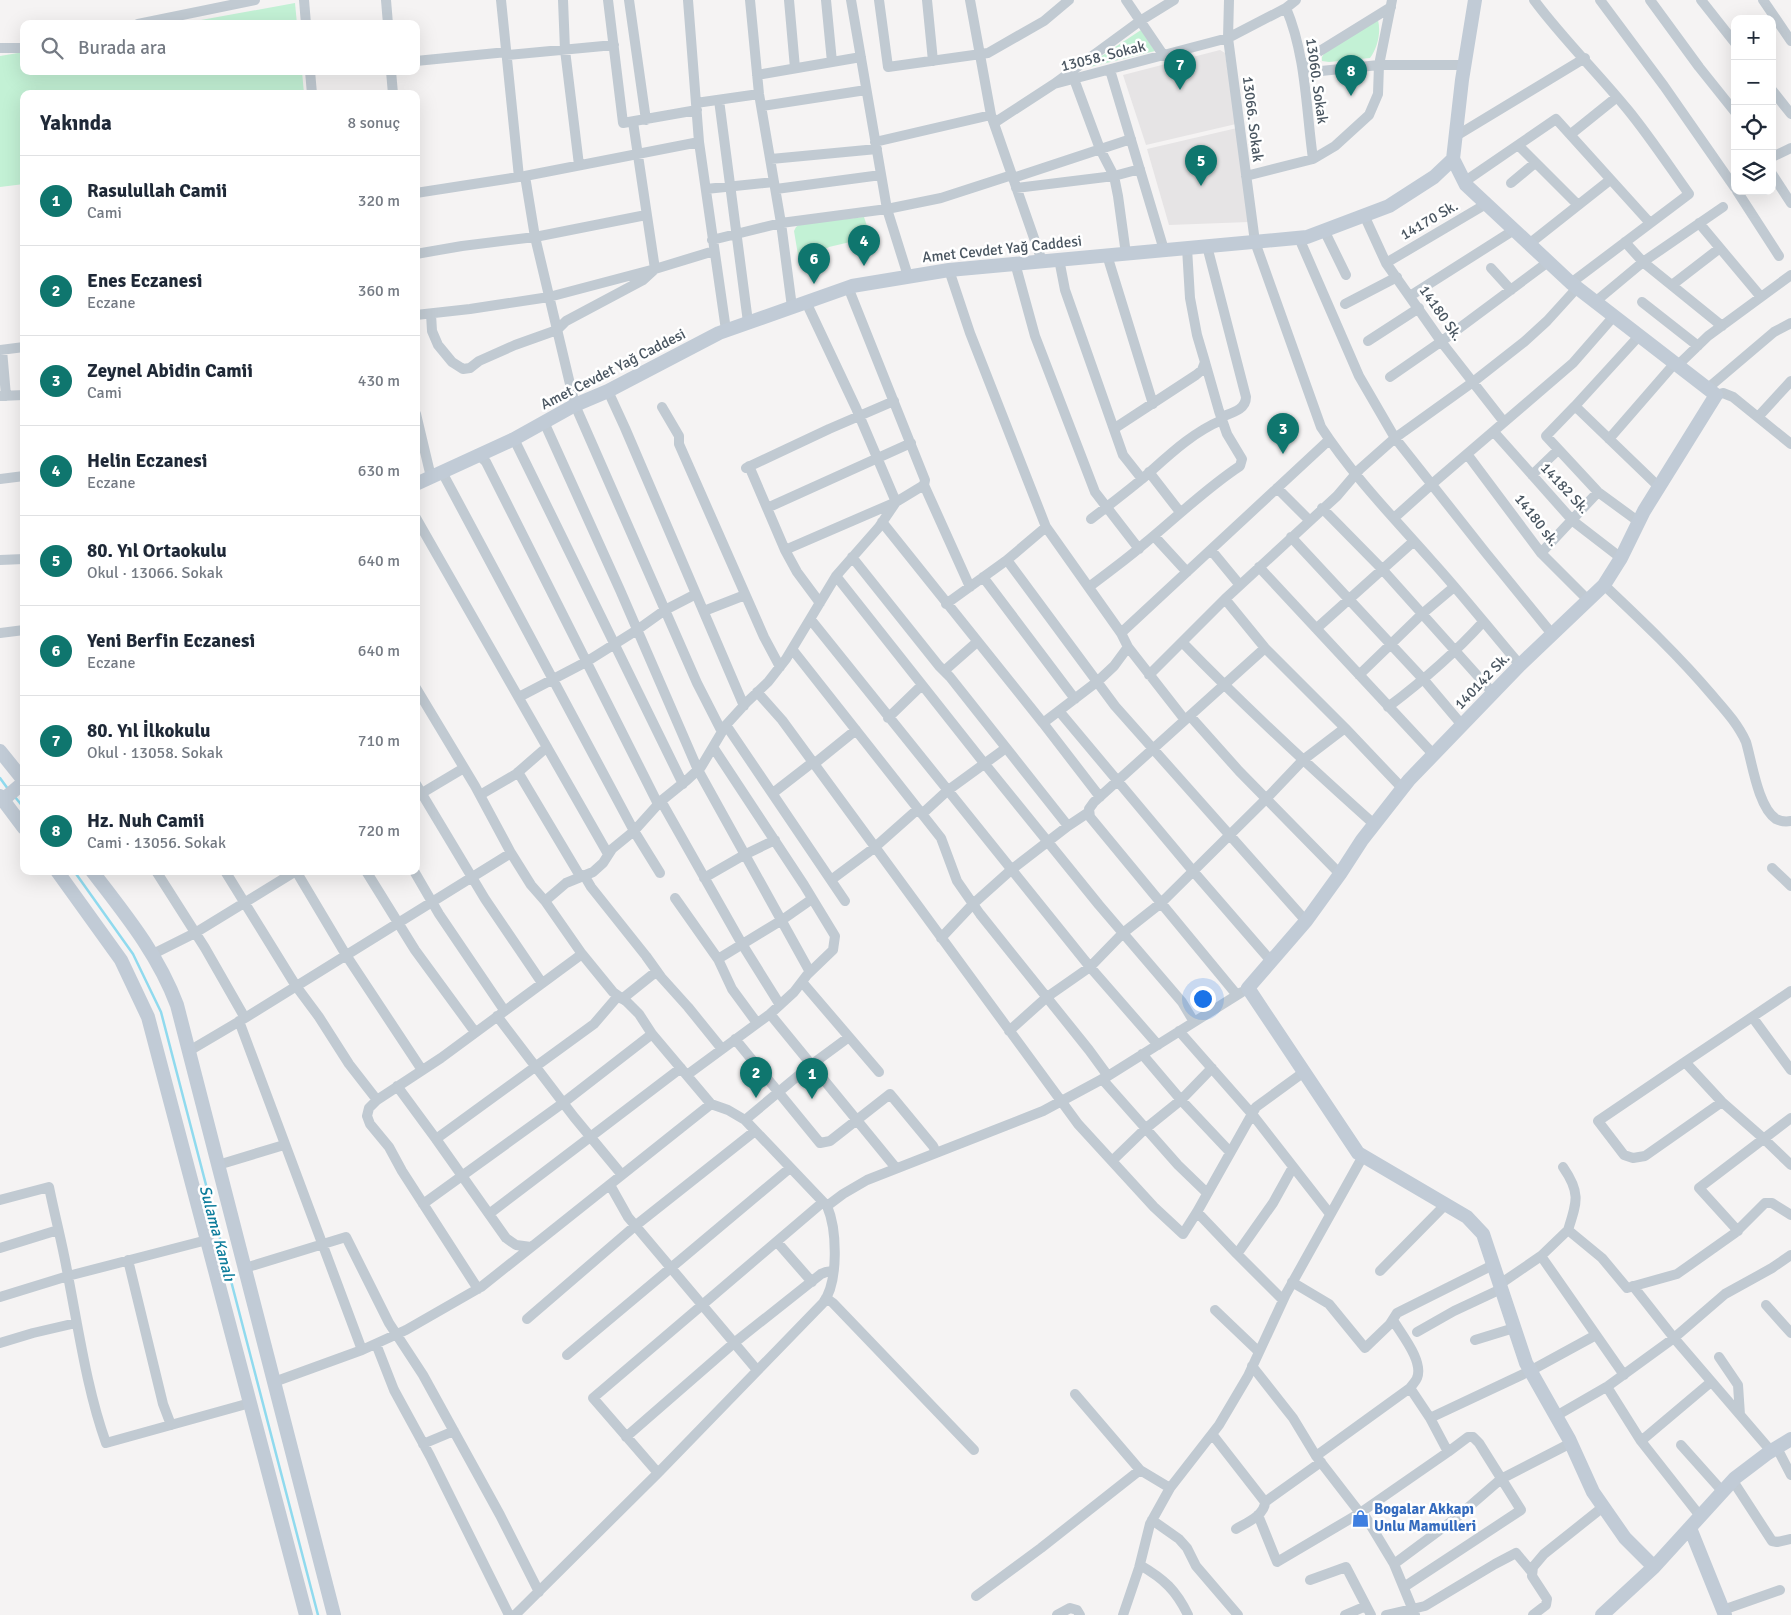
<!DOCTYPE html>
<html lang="tr">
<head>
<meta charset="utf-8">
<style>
  body { margin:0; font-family:Signika,sans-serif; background:#f2f2f3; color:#1f2937 }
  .controls { position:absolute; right:15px; top:15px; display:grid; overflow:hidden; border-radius:10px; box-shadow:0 5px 20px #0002 }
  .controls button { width:45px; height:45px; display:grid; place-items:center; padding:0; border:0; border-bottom:1px solid #e0e1e3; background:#fff; color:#1f2937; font:25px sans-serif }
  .you { position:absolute; left:1202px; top:998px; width:18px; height:18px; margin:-12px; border:4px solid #fff; border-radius:50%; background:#1a73e8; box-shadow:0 0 0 8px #1a73e833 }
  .badge { display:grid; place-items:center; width:32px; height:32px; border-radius:50%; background:#0f766e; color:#fff; font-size:16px; font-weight:700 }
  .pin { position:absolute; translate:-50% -41px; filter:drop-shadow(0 1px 2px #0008) }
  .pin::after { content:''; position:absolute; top:26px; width:18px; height:15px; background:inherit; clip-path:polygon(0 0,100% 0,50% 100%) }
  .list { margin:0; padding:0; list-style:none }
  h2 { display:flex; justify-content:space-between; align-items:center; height:65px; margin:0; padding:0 20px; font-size:21px }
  h2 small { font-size:16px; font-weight:400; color:#747a83 }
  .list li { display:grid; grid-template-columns:32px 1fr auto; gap:15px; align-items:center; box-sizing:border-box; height:90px; padding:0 20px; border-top:1px solid #e0e1e3 }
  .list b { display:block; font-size:19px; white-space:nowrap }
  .list p { margin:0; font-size:16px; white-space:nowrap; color:#747a83 }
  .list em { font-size:16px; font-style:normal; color:#747a83 }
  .icon { flex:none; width:28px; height:28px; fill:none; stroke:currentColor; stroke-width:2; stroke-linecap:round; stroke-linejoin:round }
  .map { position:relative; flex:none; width:1791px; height:1615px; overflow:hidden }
  .search { position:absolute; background:#fff; box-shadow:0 5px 20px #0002; left:20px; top:20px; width:400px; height:55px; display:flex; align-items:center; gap:12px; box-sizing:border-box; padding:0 18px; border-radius:10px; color:#747a83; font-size:19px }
  .panel { position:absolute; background:#fff; box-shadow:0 5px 20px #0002; left:20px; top:90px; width:400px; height:785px; border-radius:10px }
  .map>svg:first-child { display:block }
  .education { fill:#e6e4e5 }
  .green { fill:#c3f1d5 }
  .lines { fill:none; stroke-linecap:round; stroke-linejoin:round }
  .stream { stroke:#90daee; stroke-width:2.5 }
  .street { stroke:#c1cad2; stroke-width:10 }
  .secondary { stroke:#c1cbd6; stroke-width:14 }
  .labels { text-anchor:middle; stroke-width:5; stroke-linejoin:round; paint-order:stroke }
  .street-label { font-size:15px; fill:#4a5661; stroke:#fff }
  .shop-label { font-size:15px; font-weight:bold; fill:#366cbe; stroke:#fff; text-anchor:start }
  .water-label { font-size:16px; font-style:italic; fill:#0c7c9b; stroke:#fff }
</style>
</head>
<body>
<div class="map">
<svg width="1791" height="1615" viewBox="0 0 1791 1615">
  <rect width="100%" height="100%" fill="#f5f3f3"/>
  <path class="education" d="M 1220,50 L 1225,53 L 1236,124 L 1146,145 L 1123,75 Z
    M 1237,128 L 1249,222 L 1169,225 L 1147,149 Z"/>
  <path class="green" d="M 295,3 L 297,24 L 179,24 Z
    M 1378,20 C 1381,32 1378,47 1370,58 L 1329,62 L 1322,61 L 1322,57 L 1325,52 Z
    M 1141,30 L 1155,51 L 1090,67 L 1088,65 Z
    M 24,52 L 24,71 L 302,71 L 304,94 L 24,94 L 24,184 L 0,187 L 0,56 Z
    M 864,217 L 869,232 L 867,238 L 829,247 L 817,254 L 804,257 L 798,255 L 794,231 L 796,227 L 800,224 Z"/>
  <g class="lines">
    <path class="stream" d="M 0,778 L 8,789
      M 15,797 L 24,808
      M 74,871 L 133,954 L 161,1012 L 318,1615"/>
    <path class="street" d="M 304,0 L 306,24
      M 386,0 L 388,24
      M 501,0 L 519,177
      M 563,0 L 565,50 L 579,165
      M 608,0 L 623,123 L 697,110
      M 629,0 L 646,120
      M 688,0 L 699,142 L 726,330
      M 750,0 L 759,94 L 781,223 L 792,307
      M 789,0 L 795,68
      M 826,0 L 832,62
      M 851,0 L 887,209 L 908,276
      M 879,0 L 888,67 L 988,53 L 1044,21 L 1069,0
      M 927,0 L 933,61
      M 970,0 L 991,115 L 1042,261
      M 1126,0 L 1164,56
      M 1229,0 L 1228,38 L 1255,242 L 1321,427 C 1353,476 1393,517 1431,560 C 1462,594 1490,630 1520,665
      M 1534,0 C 1563,39 1598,73 1628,110 C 1650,137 1669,166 1689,194 L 1571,283
      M 1600,0 L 1664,86 L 1735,188
      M 1650,0 L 1699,67 L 1735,112
      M 1701,0 L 1735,43
      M 1763,0 L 1791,41
      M 1286,8 C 1306,55 1306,109 1313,159
      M 138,24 L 255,0
      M 0,48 L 24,48
      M 507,55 L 614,45
      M 416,61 L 507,52
      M 1110,70 L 1164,250
      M 1303,70 L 1321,71 L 1379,65 L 1464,65
      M 1303,70 L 1315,54 L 1391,7
      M 310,71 L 312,94
      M 391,71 L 393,94
      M 757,75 L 861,57
      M 1074,79 L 1100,149 L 1114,176 L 1118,196 L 1126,254
      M 1054,84 L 1228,38 L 1286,8 L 1296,0
      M 1772,90 L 1791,114
      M 719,100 L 748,322
      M 696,103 L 759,94
      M 762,106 L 866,90
      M 994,123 L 1054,84 L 1140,21 L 1174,0
      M 1571,134 L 1617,97
      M 1456,136 L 1585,58
      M 875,142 L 991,115
      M 1518,145 L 1578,205
      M 1772,157 L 1791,148
      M 771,159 L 877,149
      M 1772,174 L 1791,203
      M 525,176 L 699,142
      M 1246,176 L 1313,159 L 1335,146 L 1369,115 L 1378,94 L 1379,65 L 1392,0
      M 1013,178 L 1131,139
      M 1464,182 L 1556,119 L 1650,223
      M 1511,183 L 1535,163
      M 1016,188 L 1114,176 L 1140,169
      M 706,189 L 774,182
      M 776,189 L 881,175
      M 1737,191 L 1779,256
      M 416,193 L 525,176 L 535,237 L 575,405 L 697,683 L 722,732
      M 1364,215 L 1386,263 L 1443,344 L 1504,422
      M 1699,223 L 1761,297
      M 1324,230 L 1346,275
      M 1299,238 L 1359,376 L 1395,438 L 1486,553 L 1552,634
      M 712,240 L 781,223 L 887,209 L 941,198 L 1012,175
      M 1625,242 L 1643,262 L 1722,326
      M 1529,244 L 1610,180
      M 1207,246 L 1246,397 C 1246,410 1231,413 1221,417
      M 416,254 L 462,246 L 535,237 L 646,215
      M 1107,255 L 1153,404
      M 1059,259 L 1065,290 L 1123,455 L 1142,479
      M 1015,263 L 1035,336 L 1095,492 L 1139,549
      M 1386,263 L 1486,204
      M 1491,268 L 1511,290
      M 949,270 L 970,333 L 1046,527 L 1121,633 L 1128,647 L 1185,720
      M 1672,285 L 1720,248
      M 848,287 L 925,480 L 924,485 L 970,587
      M 1410,296 L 1514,230
      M 1595,302 L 1643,262 L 1723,207
      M 1642,302 L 1698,346
      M 1345,304 L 1397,277
      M 431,314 L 432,331 L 438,345 L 452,362 L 463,369 L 470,368 L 479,361 L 515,345 L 557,330 L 566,321 L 643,280 L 655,269 L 633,122
      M 416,315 L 470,309 L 549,297 L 655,269 L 714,251
      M 1368,341 L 1419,308
      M 0,350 L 24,347
      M 2,350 L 6,396
      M 1678,365 L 1708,336 L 1791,275
      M 1390,377 L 1442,341 L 1548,262
      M 1708,388 L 1774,332 L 1791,323
      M 608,391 L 625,428 L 744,706
      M 1716,395 L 1723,393 L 1733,397 L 1791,444
      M 0,396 L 24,395
      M 1575,406 L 1659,487
      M 662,407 L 679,436 L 679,444 L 764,637 L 780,667
      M 416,414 L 431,477
      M 1758,417 L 1791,381
      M 544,422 L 620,590 L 698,770 L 810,972
      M 1115,428 L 1196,375 L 1202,370 L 1205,362 L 1197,335 L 1190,298 L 1187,248
      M 1494,432 L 1573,521 L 1621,558
      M 514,439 L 683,784
      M 1609,439 L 1675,363
      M 478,454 L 486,462 L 658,804
      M 1467,454 L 1541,553 L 1588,600
      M 749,466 L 785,550 L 797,572 L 820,603
      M 746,468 L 829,429 L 894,401
      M 442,472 L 634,831 L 660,873
      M 1149,472 L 1180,512
      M 1532,475 L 1558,450
      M 0,479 L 24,476
      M 1277,488 L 1309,520
      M 767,508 L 911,443
      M 1322,508 L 1382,569 L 1493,693
      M 416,518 L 608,854
      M 1394,518 L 1432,484 L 1573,363 L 1614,316
      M 1091,519 C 1108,506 1125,493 1142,479 C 1167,457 1191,433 1222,420
      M 882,522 L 1043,723
      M 1639,522 L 1598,492 L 1546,436 L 1575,406 L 1639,336
      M 1154,536 L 1187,572
      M 1291,537 L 1424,680 L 1462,725
      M 785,550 L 896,502 L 856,408 L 806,302
      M 1211,550 L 1239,584
      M 1541,553 L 1598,492
      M 852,557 L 939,666 L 950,677 L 1068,826 L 1089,812
      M 0,560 L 24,559
      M 1007,560 L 1115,706 L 1306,921
      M 1259,567 L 1433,754
      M 836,576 L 984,763 L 1099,905 L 1182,1002 L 1194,1022
      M 983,577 L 1075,699
      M 1604,585 C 1641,620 1679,656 1712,695 C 1725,710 1738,724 1746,742 C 1752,762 1758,807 1776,819 C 1780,821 1786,822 1791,821
      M 1089,587 C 1107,573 1127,559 1144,544 C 1176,518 1205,489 1240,466 L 1242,459 L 1227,434 L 1219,411 L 1205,362
      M 946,604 L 1007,560 L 1046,527
      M 704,611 L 745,595
      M 811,620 L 1090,967 L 1158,1045
      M 1317,628 L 1414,541
      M 0,633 L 24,630
      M 1121,633 L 1329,440
      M 1182,642 C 1244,706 1309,766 1375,825
      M 792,649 L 941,838 L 957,881 L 980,914 L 1089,1050 L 1108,1076
      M 944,671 L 977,642
      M 1149,675 L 1225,599
      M 1359,675 L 1422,614 L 1454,587
      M 416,688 L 475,786 L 511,853 L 531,885 L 545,901 L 582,954 L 613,992 L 627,1002 L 639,1014 L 652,1034 L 711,1104 L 728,1110 L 745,1120 L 827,1206 C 837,1229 839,1282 823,1303 L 658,1473 L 515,1615
      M 757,692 L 782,720 L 1078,1124 L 1154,1207 L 1183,1234 L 1197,1212 L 1256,1107 L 1304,1072
      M 519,697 L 586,662 L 637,630 L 665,610 L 696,594
      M 1388,707 C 1424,680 1453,655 1483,622
      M 1059,711 L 1193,871 L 1271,961
      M 1190,716 L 1239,771 L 1340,874
      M 888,718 L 922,685
      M 726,725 L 845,901
      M 814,764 L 856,730
      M 518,772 L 580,876
      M 416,784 L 485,899 L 542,983
      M 1402,788 L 1345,728 L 1265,648 L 1225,599 L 1337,496 L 1360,469 L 1395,438 L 1473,382 L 1524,342 L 1547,321 L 1577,288
      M 773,793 L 813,762
      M 480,795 L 516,774 L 547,747
      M 417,796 L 464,768
      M 1100,797 L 1043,723 L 1098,681 L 1114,666 L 1128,647
      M 661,801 L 742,944 L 780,1005
      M 922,814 L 947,791 L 1006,748
      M 1772,868 L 1791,886
      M 156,871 L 205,948 L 245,1018
      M 225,871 L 296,986 L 319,1017 L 349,1064 L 377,1100 L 441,1058 L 582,954
      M 296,871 L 346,955 L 422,1070
      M 366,871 L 415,950 L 475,1032
      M 414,871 L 439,914 L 504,1010
      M 584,875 L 591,887 L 646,956 L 661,977 L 688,1007 L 722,1049
      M 704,878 L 744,855 L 775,840
      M 831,880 L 874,848 L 918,809
      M 675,898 L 718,959 L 732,989 L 757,1023
      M 545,901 L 566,883 L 593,872 L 603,863 L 612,849 L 634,831 L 661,801 L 687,780 L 701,767 L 726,725 L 747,702 L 768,682 L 786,659 L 836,576 L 879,527 L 896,502 L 924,485
      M 941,938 L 973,904 L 1011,870 L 1068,826
      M 153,954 L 195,933 L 296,871
      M 718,959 L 782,920 L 812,899
      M 802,982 L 879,1072
      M 1791,991 L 1685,1062 L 1722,1102 L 1763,1138 L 1791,1165
      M 1237,995 L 1090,817 L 1089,809 L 1094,802 L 1265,648
      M 622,999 L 657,971
      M 770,1014 L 896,1168
      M 497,1016 L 574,1117 L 622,1175
      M 1753,1018 L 1791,1070
      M 239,1021 L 362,1350
      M 1009,1031 L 1047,997 L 1090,967 L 1123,933 L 1161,903 L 1266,799 L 1303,760 L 1345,728
      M 1179,1031 L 1252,1114 L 1330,1214
      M 735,1039 L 820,1143 L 830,1141 L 890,1094 L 933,1146 L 936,1152
      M 189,1051 L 245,1018 L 511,853
      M 1142,1054 L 1181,1100 L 1230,1152
      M 1685,1062 L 1598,1121 L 1624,1155 L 1633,1158 L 1645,1156 L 1722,1102
      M 687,1075 L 770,1014 L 794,992 L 807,975 L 833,950 L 835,936 L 804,885 L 713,747
      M 1102,1079 L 1178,1165 L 1207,1193
      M 397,1086 L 436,1139
      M 377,1100 L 369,1108 L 367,1116 L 370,1124 L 389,1147 L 402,1171 L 478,1289
      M 745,1120 L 811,1065 L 849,1037
      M 1112,1161 L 1145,1129 L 1181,1100 L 1212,1068
      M 218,1165 L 284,1145
      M 1563,1167 C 1581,1193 1577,1202 1568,1230 L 1602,1258 L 1627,1288 L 1677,1274 L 1735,1233 L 1765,1203 L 1772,1203 L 1791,1215
      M 610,1185 L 628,1217 L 757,1370
      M 0,1200 L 49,1187 C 55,1217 63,1246 68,1276 C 79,1332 87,1390 106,1443 L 250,1403
      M 423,1204 L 563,1103 L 652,1034
      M 827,1206 L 843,1194 L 867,1180 L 1043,1111 L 1108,1076 L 1242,992
      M 1197,1212 L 1237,1254 L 1273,1203 L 1293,1167
      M 489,1214 C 553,1165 617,1117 681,1068
      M 1738,1231 L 1699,1188 L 1791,1118
      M 777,1242 L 812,1282
      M 531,1247 L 516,1245 L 506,1238 L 436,1139 L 594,1024 L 618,996
      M 0,1248 L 58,1230
      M 1237,1254 L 1283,1300
      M 1541,1256 L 1624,1375
      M 128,1260 L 163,1404 L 171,1425
      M 245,1268 L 346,1237 L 389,1323 L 423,1375 L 500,1515 L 539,1592
      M 1380,1271 L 1445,1205
      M 1292,1282 L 1329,1304 L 1365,1348 L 1390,1324 L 1397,1313 L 1493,1265
      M 1500,1284 L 1541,1256 L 1568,1230
      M 1633,1286 L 1674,1338 L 1771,1451
      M 0,1297 L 68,1276 L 207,1240
      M 826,1298 L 833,1303 L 974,1450
      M 1766,1305 L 1791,1333
      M 1215,1310 L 1259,1352
      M 527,1319 L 635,1226 L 755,1131
      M 1393,1320 C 1401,1334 1424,1361 1417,1378 C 1416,1381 1412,1385 1410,1388 L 1430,1418 L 1530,1371 L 1596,1335
      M 1417,1332 L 1454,1311 L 1501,1289
      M 1475,1340 L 1514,1328
      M 0,1343 L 33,1333 L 76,1323
      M 376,1344 L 394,1390 L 430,1456 L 509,1615
      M 567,1355 L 790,1168
      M 1719,1357 L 1738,1385 L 1740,1415
      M 1252,1366 L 1293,1418 L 1316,1456 L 1360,1513 L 1448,1452 L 1430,1418
      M 274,1382 L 362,1350 L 406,1330 L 481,1287 L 711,1104
      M 1607,1387 L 1641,1441 L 1711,1382
      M 1075,1394 L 1140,1470 L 1170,1488
      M 1556,1416 L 1608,1386 L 1674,1338 L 1725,1294 L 1772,1268 L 1791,1255
      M 1212,1434 L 1265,1502
      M 626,1437 L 734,1343 L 821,1274 L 826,1272 L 833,1271
      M 1641,1441 L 1700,1516
      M 423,1444 L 454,1431
      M 1681,1445 L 1723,1492
      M 1777,1448 L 1791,1475
      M 1316,1456 L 1410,1388
      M 658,1473 L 593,1398 L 823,1202
      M 1733,1481 L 1772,1541 L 1777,1542 L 1791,1539
      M 1362,1511 L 1394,1564 L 1415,1615
      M 1258,1515 L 1277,1562 L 1360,1513
      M 1152,1520 L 1179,1539 L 1187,1548 L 1196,1566 L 1238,1615
      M 1236,1529 C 1246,1523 1265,1515 1265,1502 L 1321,1462
      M 1394,1564 L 1456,1518 L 1501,1479 L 1571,1443
      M 1140,1565 C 1164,1579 1176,1590 1188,1615
      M 1310,1580 L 1346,1567 L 1371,1615
      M 1404,1587 L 1521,1510 L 1479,1443 L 1473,1437 L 1468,1437 L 1448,1452
      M 976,1596 L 1041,1548 L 1140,1470
      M 1723,1610 L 1780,1590
      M 1057,1615 L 1070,1608 L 1077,1610 L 1080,1615
      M 1123,1615 L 1139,1568 L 1150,1524 L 1170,1488 L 1219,1425 L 1248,1376 L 1286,1294 L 1363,1156
      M 1345,1615 L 1366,1606
      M 1386,1615 L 1425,1606 L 1495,1564 L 1516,1553 L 1531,1571
      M 1533,1615 L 1546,1605 L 1547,1599 L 1532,1576 L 1533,1567 L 1544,1554 L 1603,1507"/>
    <path class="secondary" d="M 1453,159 L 1466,185 L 1571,283 L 1716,395 L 1644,511 L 1621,558 L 1604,585 L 1520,665 L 1409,780 L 1362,840 L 1340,874 L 1306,921 L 1248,988 L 1358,1153 L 1467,1217 L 1483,1234 L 1526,1363 L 1569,1439 L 1593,1492 L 1625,1538 L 1654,1567
      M 416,484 L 514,439 L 575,405 L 608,391 L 719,333 L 852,286 L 949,270 L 1307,237 L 1389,206 L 1434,177 L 1453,159 L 1462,80 L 1475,0
      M 0,751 L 24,781
      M 0,796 L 24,828
      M 3,800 L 24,782
      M 57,871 L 121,960 L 148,1017 L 306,1615
      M 92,871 C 125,914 158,954 177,1005 L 334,1615
      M 1690,1528 L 1725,1615
      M 1602,1615 L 1654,1567 L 1735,1478 L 1768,1453 L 1791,1439"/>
  </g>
  <defs>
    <symbol id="shop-bare" viewBox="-9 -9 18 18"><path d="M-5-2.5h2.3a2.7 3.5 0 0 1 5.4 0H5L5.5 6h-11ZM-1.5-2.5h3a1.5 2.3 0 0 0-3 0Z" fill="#3f7fe0" stroke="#fff" stroke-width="2.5" paint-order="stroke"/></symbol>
  </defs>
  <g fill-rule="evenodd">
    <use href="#shop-bare" x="1348" y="1506" width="25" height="25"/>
  </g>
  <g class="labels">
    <g class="street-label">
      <text transform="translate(1103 56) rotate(-14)" y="5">13058. Sokak</text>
      <text transform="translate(1317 81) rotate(82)" y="5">13060. Sokak</text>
      <text transform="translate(1253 119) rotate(83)" y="5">13066. Sokak</text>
      <text transform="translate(1429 220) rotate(-30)" y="5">14170 Sk.</text>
      <text transform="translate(1002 249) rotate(-6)" y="5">Amet Cevdet Yağ Caddesi</text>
      <text transform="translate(1441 313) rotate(55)" y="5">14180 Sk.</text>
      <text transform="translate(613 369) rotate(-27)" y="5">Amet Cevdet Yağ Caddesi</text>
      <text transform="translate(1565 488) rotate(47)" y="5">14182 Sk.</text>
      <text transform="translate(1537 520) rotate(52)" y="5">14180 sk.</text>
      <text transform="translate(1482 681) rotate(-46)" y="5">140142 Sk.</text>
    </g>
    <g class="shop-label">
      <text x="1374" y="1514">Bogalar Akkapı<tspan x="1374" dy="17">Unlu Mamulleri</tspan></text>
    </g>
    <g class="water-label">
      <text transform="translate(218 1233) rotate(75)" y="6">Sulama Kanalı</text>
    </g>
  </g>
</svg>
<div class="controls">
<button>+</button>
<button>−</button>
<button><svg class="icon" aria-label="locate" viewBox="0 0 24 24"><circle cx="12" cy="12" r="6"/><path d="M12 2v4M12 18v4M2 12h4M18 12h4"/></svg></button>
<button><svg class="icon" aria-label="layers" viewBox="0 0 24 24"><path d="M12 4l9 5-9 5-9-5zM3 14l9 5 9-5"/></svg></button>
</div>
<div class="you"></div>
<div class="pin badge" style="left:812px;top:1099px">1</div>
<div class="pin badge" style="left:756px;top:1098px">2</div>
<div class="pin badge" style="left:1283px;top:454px">3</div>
<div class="pin badge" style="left:864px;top:266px">4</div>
<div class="pin badge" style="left:1201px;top:186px">5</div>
<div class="pin badge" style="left:814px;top:284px">6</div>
<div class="pin badge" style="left:1180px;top:90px">7</div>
<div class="pin badge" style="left:1351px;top:96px">8</div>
<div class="search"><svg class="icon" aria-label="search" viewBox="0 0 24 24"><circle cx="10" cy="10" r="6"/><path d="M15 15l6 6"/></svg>Burada ara</div>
<section class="panel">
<h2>Yakında<small>8 sonuç</small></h2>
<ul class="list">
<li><span class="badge">1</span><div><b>Rasulullah Camii</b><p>Cami</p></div><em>320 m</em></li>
<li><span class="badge">2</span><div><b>Enes Eczanesi</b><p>Eczane</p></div><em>360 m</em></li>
<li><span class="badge">3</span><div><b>Zeynel Abidin Camii</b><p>Cami</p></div><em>430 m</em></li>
<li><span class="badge">4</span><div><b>Helin Eczanesi</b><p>Eczane</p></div><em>630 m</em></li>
<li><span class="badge">5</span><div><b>80. Yıl Ortaokulu</b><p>Okul · 13066. Sokak</p></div><em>640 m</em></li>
<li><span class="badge">6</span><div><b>Yeni Berfin Eczanesi</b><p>Eczane</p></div><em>640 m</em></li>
<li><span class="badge">7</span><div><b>80. Yıl İlkokulu</b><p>Okul · 13058. Sokak</p></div><em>710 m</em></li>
<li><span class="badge">8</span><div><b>Hz. Nuh Camii</b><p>Cami · 13056. Sokak</p></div><em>720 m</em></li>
</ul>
</section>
</div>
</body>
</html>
